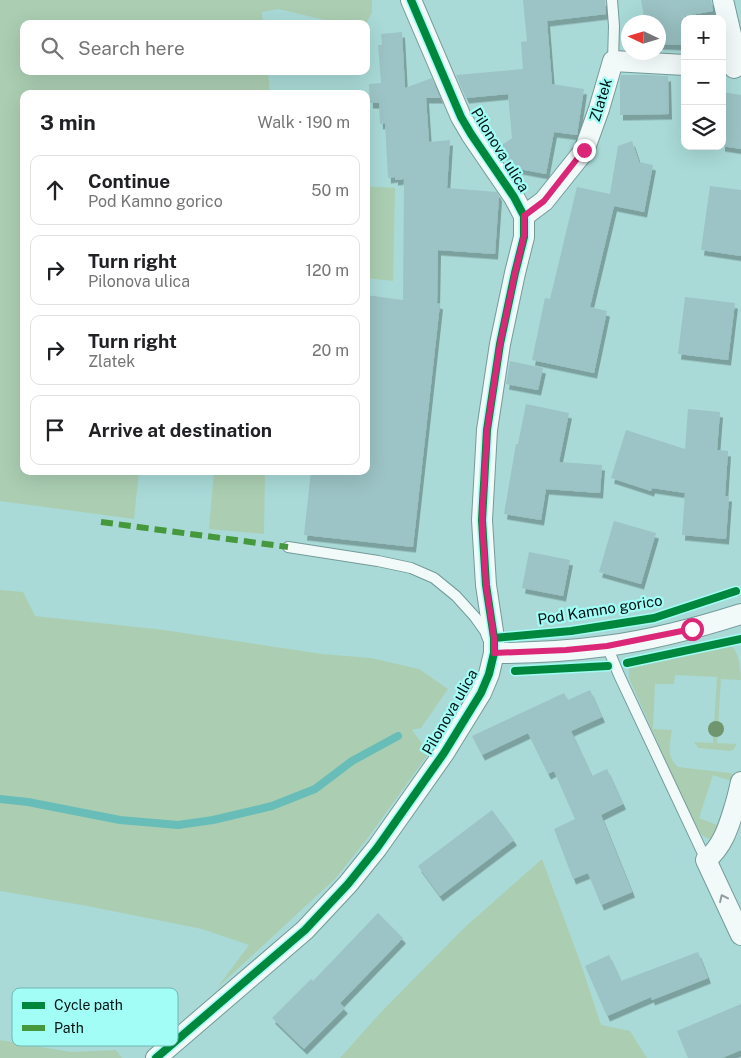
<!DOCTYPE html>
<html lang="en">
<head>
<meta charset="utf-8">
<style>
  body { margin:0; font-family:"Public Sans",sans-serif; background:#f2f2f2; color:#202124 }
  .controls { position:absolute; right:15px; top:15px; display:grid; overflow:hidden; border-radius:10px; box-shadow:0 5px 20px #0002 }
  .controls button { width:45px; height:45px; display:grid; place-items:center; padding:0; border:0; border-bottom:1px solid #e0e0e0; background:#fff; color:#202124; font:25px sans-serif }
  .compass { position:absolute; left:621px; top:15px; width:45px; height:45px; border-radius:50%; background:#fff; box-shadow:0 5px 20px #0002; rotate:274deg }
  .stop { position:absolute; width:15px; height:15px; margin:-11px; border:4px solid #db2777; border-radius:50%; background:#fff }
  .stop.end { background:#db2777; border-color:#fff; box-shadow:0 1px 5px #0008 }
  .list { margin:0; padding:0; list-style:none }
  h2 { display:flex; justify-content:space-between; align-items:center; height:65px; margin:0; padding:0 20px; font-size:21px }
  h2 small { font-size:16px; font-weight:400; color:#757577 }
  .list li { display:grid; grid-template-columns:32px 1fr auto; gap:15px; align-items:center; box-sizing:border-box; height:70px; margin:0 10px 10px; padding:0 10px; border:1px solid #e0e0e0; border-radius:10px }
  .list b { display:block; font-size:19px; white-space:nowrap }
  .list p { margin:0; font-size:16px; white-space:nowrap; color:#757577 }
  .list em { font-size:16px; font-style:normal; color:#757577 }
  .icon { flex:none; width:28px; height:28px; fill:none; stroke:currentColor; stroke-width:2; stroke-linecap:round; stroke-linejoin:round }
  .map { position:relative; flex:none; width:741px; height:1058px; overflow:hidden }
  .search { position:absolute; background:#fff; box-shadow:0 5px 20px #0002; left:20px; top:20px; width:350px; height:55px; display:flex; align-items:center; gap:12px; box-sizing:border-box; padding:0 18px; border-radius:10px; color:#757577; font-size:19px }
  .panel { position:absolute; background:#fff; box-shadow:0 5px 20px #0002; left:20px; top:90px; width:350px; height:385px; border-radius:10px }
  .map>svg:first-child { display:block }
  .green { fill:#abceb2 }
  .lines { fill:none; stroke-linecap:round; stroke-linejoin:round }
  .stream { stroke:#68bdb8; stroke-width:8 }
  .building { fill:#9cc3c5; filter:url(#shadow) }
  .service-casing { stroke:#739b99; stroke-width:12 }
  .minor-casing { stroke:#739b99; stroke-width:22 }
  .service { stroke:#f2f9f9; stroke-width:10 }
  .minor { stroke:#f2f9f9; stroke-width:20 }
  .quiet { stroke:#46983c; stroke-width:6; stroke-dasharray:12 6; stroke-linecap:butt }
  .cycleway-casing { stroke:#a2fdf6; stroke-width:11 }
  .cycleway { stroke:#00873e; stroke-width:8 }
  .tree { fill:#709670 }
  .oneway { stroke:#919d9d }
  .route { stroke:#db2777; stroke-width:6 }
  .labels { text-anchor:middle; stroke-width:4.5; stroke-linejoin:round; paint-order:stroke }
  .street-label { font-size:15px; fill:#001312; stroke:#a2fdf6 }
  .key { fill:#a2fdf6; stroke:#71b7b2; stroke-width:1 }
  .key-label { font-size:14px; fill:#001312 }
</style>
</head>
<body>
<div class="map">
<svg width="741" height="1058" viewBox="0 0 741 1058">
  <defs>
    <filter id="shadow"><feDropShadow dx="3" dy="5.5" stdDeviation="0" flood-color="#0004"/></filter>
  </defs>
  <rect width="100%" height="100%" fill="#a9dad7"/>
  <path class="green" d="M 0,0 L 372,0 L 372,12 L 366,24 L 343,24 L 278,9 L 262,12 L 263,24 L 24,24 L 24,71 L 268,71 L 270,94 L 24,94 L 24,471 L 139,471 L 134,519 L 0,501 Z
    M 366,186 L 395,188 L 393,281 L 366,278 Z
    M 214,471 L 265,471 L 264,534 L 209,529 Z
    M 0,590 L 23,592 L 35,616 L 164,630 L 322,654 L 371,658 L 419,669 L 448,689 L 421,728 L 412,730 L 429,753 L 367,839 L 335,879 L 217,988 L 249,945 L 202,929 L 87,906 L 0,891 Z
    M 727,645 L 731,645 C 740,655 740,667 741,680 L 721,679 L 717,743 L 737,744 L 733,750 L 730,751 L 698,748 L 694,742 L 713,743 L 717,677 L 675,675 L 674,684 L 655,684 L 653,729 L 672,730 C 670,745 666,756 678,767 L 730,773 C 734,775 735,777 734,782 L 713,775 L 699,818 L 720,826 L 712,839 C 701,838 698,830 693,822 L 629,678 L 629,668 Z
    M 542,859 L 581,964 L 601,1025 L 630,1031 L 647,1058 L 340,1058 L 382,1011 L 465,927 Z
    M 0,1040 L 71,1052 L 116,1050 L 122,1058 L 0,1058 Z"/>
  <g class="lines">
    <path class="stream" d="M 0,799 L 28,802 L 120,820 L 178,825 L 213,820 L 272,806 L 315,789 L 352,761 L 398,736"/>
  </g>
  <path class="building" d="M 523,0 L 605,0 L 606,14 L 547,21 L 552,84 L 584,89 L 577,135 L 554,132 L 546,174 L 514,168 L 499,147 L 512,138 L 508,94 L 466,98 L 456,75 L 523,69 L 521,42 L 527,41 Z
    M 641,0 L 711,0 L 713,11 L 685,16 L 685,45 L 658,44 L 658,20 L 645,22 Z
    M 402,32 L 405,88 L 432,78 L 440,98 L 426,98 L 429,142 L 450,140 L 447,188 L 497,192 L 499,196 L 495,254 L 438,250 L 437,303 L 440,304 L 413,547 L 304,535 L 311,471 L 366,471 L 366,295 L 403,300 L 404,179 L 395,180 L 395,177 L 388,178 L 385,123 L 380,124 L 379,103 L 370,103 L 369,84 L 381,83 L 378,45 L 382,45 L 381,34 Z
    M 621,75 L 647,75 L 668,76 L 669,114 L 620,115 L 620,80 Z
    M 722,92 L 741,95 L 741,149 L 722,146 Z
    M 632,141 L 639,162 L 653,165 L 644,212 L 614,206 L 590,307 L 607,311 L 594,373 L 532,360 L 545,298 L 550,299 L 577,187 L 610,194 L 618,146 Z
    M 710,186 L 741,190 L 741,256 L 701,250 Z
    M 685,297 L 735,303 L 728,360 L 678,354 Z
    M 510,361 L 543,368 L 538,390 L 506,384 Z
    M 526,404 L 569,413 L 559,462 L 602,465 L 600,493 L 546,489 L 541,520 L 504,514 L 516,444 L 518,444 Z
    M 688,409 L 720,412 L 717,450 L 728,451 L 725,496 L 729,496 L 726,539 L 682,535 L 685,493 L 652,488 L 651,491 L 611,478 L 626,430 L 685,449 Z
    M 614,521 L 656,533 L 641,584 L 599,572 Z
    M 529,552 L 570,560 L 563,596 L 522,588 Z
    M 590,690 L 602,717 L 571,731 L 592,776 L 607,769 L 623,804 L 601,815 L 632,892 L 601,905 L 588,873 L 573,879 L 554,829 L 575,819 L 554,771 L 548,774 L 528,733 L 482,755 L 472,736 L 564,693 L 568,700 Z
    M 492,810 L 514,840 L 440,896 L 418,866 Z
    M 378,913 L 403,938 L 340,1003 L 345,1008 L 304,1049 L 272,1018 L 311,979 L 313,981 Z
    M 698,952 L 708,978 L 652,1000 L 651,997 L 607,1016 L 585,966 L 609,955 L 621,981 Z
    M 741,1004 L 741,1050 L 722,1058 L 688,1058 L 677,1031 Z"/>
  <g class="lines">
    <defs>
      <path id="service" d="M 612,0 L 614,26 L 613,61
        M 288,547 L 378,561 L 411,568 L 434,578 L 456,596 L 475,617 L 485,631 L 488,639
        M 607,646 L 619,675 L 706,860"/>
      <path id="minor" d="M 723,0 L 733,43 L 734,68
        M 524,216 L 544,201 L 584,151 L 599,109 L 613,61 L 685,65
        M 494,653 C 532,653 569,651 606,646 C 652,640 697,628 741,614
        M 741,782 C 739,791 737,800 734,809 C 728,829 722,847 706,860 L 741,935
        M 156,1058 L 305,930 L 348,884 L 377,848 L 444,753 L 481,693 L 489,674 L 494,653 L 494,638 L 486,585 L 482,520 L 487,430 L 500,344 L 515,273 L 524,237 L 524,216 L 514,197 L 471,134 L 461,117 L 411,0"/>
    </defs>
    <use href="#service" class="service-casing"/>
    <use href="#minor" class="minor-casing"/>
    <use href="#service" class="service"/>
    <use href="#minor" class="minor"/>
    <path class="quiet" d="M 101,522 L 288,547"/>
    <defs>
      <path id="cycleway" d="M 494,638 L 571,631 L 654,618 L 736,591
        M 627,663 L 741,639
        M 515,671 L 608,666
        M 156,1058 L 305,930 L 348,884 L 377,848 L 444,753 L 481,693 L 489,674 L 494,653 L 494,638 L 486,585 L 482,520 L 487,430 L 500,344 L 515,273 L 524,237 L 524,216 L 514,197 L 471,134 L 461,117 L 411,0"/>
    </defs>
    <use href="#cycleway" class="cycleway-casing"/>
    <use href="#cycleway" class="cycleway"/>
  </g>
  <circle class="tree" cx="716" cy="729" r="8"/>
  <defs><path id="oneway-chevron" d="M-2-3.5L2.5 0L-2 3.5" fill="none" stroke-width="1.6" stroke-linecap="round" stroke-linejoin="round" transform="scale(1.25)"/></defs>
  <use class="oneway" href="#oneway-chevron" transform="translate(723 898) rotate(-115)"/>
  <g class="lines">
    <path class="route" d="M 584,150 L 544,201 L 524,216 L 524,236 L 515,273 L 500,344 L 487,430 L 482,520 L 486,585 L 494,638 L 494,653 L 566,650 L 607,646 L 692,629"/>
  </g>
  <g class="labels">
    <g class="street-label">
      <text transform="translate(601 100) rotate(-73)" y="5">Zlatek</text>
      <text transform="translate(500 150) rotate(58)" y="5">Pilonova ulica</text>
      <text transform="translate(600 610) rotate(-9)" y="5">Pod Kamno gorico</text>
      <text transform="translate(450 712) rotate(-60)" y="5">Pilonova ulica</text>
    </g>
  </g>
  <rect x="12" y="988" width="166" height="58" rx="8" class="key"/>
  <rect x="22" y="1002" width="23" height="7" fill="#00873e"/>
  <rect x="22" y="1025" width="23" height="6" fill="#46983c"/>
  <g class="key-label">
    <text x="54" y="1010">Cycle path</text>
    <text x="54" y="1033">Path</text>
  </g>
</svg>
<div class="controls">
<button>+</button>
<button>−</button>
<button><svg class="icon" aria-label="layers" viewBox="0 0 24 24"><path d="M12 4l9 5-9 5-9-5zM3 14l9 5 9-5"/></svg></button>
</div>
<svg class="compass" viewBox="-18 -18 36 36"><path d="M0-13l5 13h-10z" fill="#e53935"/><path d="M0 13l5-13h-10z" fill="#757577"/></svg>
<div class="stop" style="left:692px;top:629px"></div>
<div class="stop end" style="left:584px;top:150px"></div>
<div class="search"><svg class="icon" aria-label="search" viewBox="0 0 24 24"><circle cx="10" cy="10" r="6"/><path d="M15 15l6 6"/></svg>Search here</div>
<section class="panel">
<h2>3 min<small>Walk · 190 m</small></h2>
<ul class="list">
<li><svg class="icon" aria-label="ahead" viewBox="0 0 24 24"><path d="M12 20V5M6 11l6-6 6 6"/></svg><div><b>Continue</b><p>Pod Kamno gorico</p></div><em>50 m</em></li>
<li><svg class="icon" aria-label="right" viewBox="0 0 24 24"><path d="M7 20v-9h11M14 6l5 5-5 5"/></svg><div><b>Turn right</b><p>Pilonova ulica</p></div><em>120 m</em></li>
<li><svg class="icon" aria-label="right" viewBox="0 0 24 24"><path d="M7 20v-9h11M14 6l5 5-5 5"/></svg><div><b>Turn right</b><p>Zlatek</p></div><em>20 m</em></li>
<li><svg class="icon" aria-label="arrive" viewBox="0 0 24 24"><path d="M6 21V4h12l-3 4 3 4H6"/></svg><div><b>Arrive at destination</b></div></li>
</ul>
</section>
</div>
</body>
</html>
